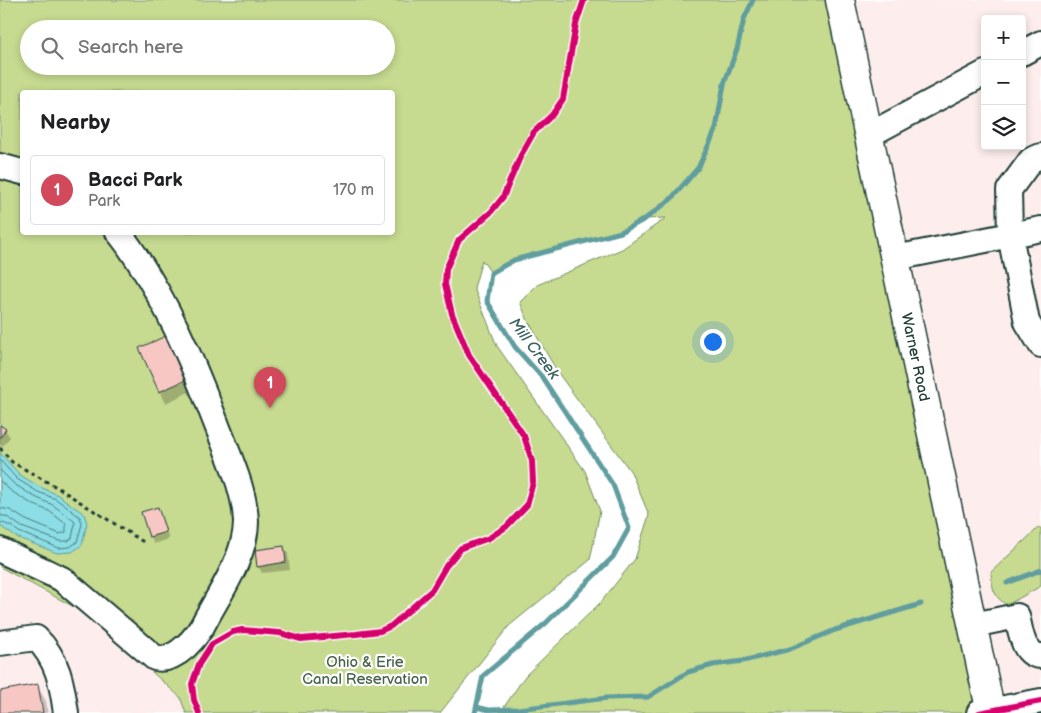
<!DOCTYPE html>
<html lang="en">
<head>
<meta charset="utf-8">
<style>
  body { margin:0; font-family:"Balsamiq Sans",sans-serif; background:#f6f6f6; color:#202124 }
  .controls { position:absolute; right:15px; top:15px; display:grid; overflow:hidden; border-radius:5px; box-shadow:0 2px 8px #0003 }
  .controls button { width:45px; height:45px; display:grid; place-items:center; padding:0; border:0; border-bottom:1px solid #e0e0e0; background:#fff; color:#202124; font:25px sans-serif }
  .you { position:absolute; left:712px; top:341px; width:18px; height:18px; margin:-12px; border:4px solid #fff; border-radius:50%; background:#1a73e8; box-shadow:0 0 0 8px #1a73e833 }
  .badge { display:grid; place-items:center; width:32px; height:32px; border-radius:50%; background:#d1495b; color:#fff; font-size:16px; font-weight:700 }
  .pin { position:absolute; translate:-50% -41px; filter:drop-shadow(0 1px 2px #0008) }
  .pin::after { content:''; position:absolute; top:26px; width:18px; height:15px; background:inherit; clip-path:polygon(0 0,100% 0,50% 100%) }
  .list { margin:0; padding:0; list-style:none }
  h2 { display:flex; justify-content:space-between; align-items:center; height:65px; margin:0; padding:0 20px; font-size:21px }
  h2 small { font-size:16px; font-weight:400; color:#757577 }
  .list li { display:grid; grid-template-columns:32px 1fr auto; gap:15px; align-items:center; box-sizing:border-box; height:70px; margin:0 10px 10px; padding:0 10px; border:1px solid #e0e0e0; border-radius:5px }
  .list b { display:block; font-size:19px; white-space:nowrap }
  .list p { margin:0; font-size:16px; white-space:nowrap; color:#757577 }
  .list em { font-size:16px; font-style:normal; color:#757577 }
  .icon { flex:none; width:28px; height:28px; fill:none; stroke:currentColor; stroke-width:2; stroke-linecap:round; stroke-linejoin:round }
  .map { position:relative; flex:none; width:1041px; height:713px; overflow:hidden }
  .search { position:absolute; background:#fff; box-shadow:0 2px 8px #0003; left:20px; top:20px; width:375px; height:55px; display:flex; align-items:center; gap:12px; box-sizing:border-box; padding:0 18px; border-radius:28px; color:#757577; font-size:19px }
  .panel { position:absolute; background:#fff; box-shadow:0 2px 8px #0003; left:20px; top:90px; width:375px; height:145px; border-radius:5px }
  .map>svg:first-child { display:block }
  .built { fill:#fdeeed; fill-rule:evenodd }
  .green { fill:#c6da90; stroke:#728c62; fill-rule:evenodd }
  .water { fill:#8cdde5; stroke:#609d9e }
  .shadow { fill:#0003 }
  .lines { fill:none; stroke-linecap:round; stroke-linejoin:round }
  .shore { stroke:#4b7d7b; stroke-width:1 }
  .stream { stroke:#609d9e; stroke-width:5 }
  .building { fill:#f7c7c4; stroke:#1f3d34 }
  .minor-casing { stroke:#1f3d34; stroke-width:28 }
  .major-casing { stroke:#1f3d34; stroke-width:31 }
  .path { stroke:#1f3d34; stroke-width:3; stroke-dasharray:4 4; stroke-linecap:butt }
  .minor { stroke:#fff; stroke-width:24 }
  .major { stroke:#fff; stroke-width:28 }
  .cycleway-casing { stroke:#fff; stroke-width:9 }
  .cycleway { stroke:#d6006c; stroke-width:6 }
  .labels { text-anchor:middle; stroke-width:4.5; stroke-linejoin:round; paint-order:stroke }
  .street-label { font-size:15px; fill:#1f3d34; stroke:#fff }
  .park-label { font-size:15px; fill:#49644b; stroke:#fff }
  .water-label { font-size:16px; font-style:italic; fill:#3a6560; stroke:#fff }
</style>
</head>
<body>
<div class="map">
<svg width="1041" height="713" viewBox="0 0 1041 713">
  <rect width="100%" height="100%" fill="#fff"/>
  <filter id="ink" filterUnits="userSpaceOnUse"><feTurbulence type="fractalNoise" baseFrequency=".02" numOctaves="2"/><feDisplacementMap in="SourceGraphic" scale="10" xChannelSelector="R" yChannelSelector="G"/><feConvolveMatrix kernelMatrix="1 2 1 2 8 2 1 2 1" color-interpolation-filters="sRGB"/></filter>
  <g filter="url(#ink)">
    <path class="built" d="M 840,0 L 1041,0 L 1041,701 L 991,711 ZM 985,19 L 1022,19 L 1022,146 L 985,146 Z
      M 0,567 L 87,614 L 180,697 L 186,713 L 0,713 Z"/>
    <path class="green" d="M 0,0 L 840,0 L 979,713 L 500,713 L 525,676 L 601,602 L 635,559 L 649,515 L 631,472 L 558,373 L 528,321 L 520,302 L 537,285 L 622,249 L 666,218 L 645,219 L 621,232 L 514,260 L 491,273 L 482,260 L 474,288 L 497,346 L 585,471 L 600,511 L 590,560 L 509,626 L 440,713 L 186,713 L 180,697 L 87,614 L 0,567 ZM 29,29 L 386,29 L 386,66 L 29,66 ZM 22,92 L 392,92 L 392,232 L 22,232 Z
      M 1038,528 L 1041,528 L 1041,586 L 1007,605 C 993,597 992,586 991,572 Z"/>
    <path class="water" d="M 0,453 L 20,475 L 40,487 L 58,495 L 84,514 L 87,523 L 82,545 L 72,552 L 57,553 L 16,537 L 0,526 Z"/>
    <path class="shadow" d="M 168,336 L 193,390 L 166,403 L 160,392 Z
      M 0,426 L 5,430 L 10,437 L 3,446 L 0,444 Z
      M 157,508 L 161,515 L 169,539 L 154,544 L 150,536 Z
      M 284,547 L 288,554 L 290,570 L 262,573 L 258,566 Z
      M 37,686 L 46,701 L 48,713 L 0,713 L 0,693 Z"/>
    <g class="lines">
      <path class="shore" d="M 0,460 L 17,479 L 38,492 L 56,499 L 80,517 L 82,524 L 77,542 L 70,547 L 59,548 L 19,532 L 11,526 L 0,522
        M 0,470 L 14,484 L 35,497 L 53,505 L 74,521 L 75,524 L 72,538 L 68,541 L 59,541 L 22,527 L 7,517 L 0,515
        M 0,481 L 11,491 L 32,504 L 49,511 L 66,524 L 66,532 L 60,534 L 26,520 L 10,510 L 0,508"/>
      <path class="stream" d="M 1007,583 L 1041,570
        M 476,707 L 489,710 L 518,709 L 607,698 L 648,697 L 688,672 L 713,665 L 743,661 L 790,649 L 835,630 L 921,604
        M 475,713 L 483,676 L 546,623 L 613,557 L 629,528 L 613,485 L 542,377 L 515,347 L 487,301 L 491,273 L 514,260 L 621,232 L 645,219 L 671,199 L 698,168 L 716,129 L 724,84 L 737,49 L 744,19 L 753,0"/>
    </g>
    <path class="building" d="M 168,335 L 188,379 L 159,392 L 139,348 Z
      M 0,425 L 6,429 L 0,438 Z
      M 158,507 L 166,532 L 149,537 L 141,512 Z
      M 284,546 L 286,562 L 257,567 L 255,550 Z
      M 38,684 L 43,713 L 0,713 L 0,691 Z"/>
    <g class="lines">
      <defs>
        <path id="minor" d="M 1022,53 L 1041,43
          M 869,135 L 985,73
          M 1041,156 L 1031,160 L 1009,190 L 1010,235 L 1027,322 L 1041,345
          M 0,166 L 22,172
          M 895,258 L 1041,229
          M 0,550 L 62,579 L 155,658 C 176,663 198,636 206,619 C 221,591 246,555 246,522 C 245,490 229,457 218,428 C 198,376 177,324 148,276 C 139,261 130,246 118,232
          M 973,625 L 1017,616 C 1021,631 1022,655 1041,656
          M 0,643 L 36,638 C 58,659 62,684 66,713
          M 979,713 L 1041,701"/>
        <g id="major">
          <path id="s1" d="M 840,0 L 991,713"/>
        </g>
      </defs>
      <use href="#minor" class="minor-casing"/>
      <use href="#major" class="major-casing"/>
      <path class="path" d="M 0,448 L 12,462 L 58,488 L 145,543"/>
      <use href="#minor" class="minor"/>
      <use href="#major" class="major"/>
      <defs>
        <path id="cycleway" d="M 199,713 L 194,700 L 192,684 L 199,664 L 212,644 L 233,632 L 242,630 L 280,633 L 301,639 L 356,634 L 380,631 L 391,626 L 432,590 L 446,566 L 461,548 L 489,538 L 506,527 L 527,505 L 533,482 L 532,461 L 524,436 L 469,355 L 452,314 L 445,284 L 446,269 L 459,240 L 491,212 L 503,197 L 521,155 L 534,132 L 552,115 L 563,99 L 576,24 L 584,0
          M 979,713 L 1041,701"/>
      </defs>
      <use href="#cycleway" class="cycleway-casing"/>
      <use href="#cycleway" class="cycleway"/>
    </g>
  </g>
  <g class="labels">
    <g class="street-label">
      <text dy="5" stroke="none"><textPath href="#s1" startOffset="365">Warner Road</textPath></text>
    </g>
    <g class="park-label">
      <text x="365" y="667">Ohio &amp; Erie<tspan x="365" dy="17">Canal Reservation</tspan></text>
    </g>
    <g class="water-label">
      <text transform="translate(535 348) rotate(53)" y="6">Mill Creek</text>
    </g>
  </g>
</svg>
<div class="controls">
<button>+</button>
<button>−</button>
<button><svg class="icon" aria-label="layers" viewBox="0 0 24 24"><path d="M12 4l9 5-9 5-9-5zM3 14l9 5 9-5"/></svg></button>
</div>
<div class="you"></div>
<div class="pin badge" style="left:270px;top:408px">1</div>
<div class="search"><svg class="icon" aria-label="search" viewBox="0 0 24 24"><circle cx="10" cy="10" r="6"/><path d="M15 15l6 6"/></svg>Search here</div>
<section class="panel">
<h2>Nearby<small></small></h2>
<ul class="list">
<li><span class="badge">1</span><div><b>Bacci Park</b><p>Park</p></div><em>170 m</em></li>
</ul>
</section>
</div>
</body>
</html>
